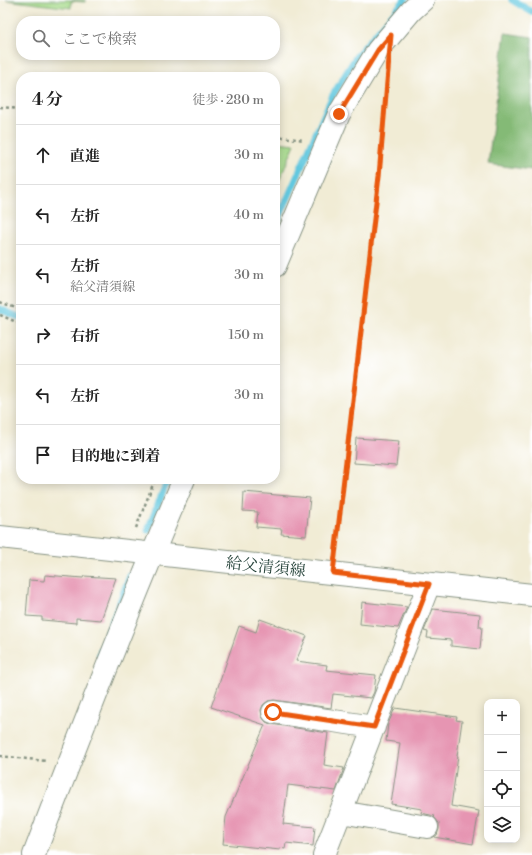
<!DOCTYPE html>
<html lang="ja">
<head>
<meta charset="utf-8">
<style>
  body { margin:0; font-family:"Libre Bodoni","Noto Serif JP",serif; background:#f2f2f2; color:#222 }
  .controls { position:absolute; right:12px; bottom:12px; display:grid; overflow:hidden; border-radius:8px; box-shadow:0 2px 10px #0003 }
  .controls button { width:36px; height:36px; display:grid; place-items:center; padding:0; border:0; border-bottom:1px solid #e0e0e0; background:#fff; color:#222; font:20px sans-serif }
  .stop { position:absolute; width:12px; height:12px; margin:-9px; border:3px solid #ea580c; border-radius:50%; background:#fff }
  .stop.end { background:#ea580c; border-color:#fff; box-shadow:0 1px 4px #0008 }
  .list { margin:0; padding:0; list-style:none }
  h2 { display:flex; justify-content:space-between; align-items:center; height:52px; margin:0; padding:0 16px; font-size:17px }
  h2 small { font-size:13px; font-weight:400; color:#767676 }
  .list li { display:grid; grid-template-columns:26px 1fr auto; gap:12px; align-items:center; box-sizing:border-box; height:60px; padding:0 16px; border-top:1px solid #e0e0e0 }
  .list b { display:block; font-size:15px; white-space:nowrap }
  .list p { margin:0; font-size:13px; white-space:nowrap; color:#767676 }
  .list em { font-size:13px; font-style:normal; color:#767676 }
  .icon { flex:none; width:22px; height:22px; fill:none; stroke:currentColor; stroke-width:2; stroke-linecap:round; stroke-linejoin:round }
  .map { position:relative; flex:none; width:532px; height:855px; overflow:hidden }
  .search { position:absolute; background:#fff; box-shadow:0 2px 10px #0003; left:16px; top:16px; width:264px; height:44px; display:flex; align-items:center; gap:10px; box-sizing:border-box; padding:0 14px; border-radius:16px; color:#767676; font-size:15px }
  .panel { position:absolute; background:#fff; box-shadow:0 2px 10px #0003; left:16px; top:72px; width:264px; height:412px; border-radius:16px }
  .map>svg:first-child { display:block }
  .green { fill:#a6da8a; stroke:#628c5f }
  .forest { fill:#84ba76; stroke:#527c55 }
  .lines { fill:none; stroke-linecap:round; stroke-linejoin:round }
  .stream { stroke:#62c8df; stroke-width:7 }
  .building { fill:#e695b2 }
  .minor-casing { stroke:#889484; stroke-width:24 }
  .major-casing { stroke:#889484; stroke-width:24 }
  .path { stroke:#889484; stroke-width:2.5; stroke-dasharray:3 3; stroke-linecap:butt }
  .minor { stroke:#fff; stroke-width:22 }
  .major { stroke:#fff; stroke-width:22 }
  .route { stroke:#ea580c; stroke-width:5 }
  .labels { text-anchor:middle; stroke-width:3.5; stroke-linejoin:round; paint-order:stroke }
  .street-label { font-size:16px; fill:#1f3d34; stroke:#fff }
</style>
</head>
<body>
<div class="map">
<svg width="532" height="855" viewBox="0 0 532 855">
  <rect width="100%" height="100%" fill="#fff"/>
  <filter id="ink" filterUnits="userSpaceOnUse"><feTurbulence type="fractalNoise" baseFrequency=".025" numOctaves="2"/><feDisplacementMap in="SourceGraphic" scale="8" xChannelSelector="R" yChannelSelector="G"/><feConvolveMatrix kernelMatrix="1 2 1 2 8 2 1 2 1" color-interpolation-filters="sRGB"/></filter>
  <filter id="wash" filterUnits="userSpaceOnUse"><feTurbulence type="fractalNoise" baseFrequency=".012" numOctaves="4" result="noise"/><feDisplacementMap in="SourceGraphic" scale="16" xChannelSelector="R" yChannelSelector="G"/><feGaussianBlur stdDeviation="0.9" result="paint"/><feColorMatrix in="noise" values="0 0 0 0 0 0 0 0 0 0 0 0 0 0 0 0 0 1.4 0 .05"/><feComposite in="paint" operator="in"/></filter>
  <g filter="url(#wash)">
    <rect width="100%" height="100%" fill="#f1ecd5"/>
    <path class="green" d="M 6,0 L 85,0 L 85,2 L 71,1 L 71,8 Z
      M 275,142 L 295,144 L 275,190 Z"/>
    <path class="forest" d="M 505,33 L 532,37 L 532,170 L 488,164 Z"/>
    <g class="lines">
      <path class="stream" d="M 512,0 L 532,12
        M 275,227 L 333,95 L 358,54 L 405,0
        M 0,309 L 21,318
        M 148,530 L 168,479
        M 100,654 L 130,576"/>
    </g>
    <g id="blocks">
      <path class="building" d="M 356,438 L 399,441 L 396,466 L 354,463 Z
        M 244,492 L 310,498 L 306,536 L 281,534 L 282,529 L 256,527 L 258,512 L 243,511 Z
        M 45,575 L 83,578 L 84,576 L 116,578 L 101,620 L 76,618 L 76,623 L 42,620 L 42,617 L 26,616 L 29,580 L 44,581 Z
        M 362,602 L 407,607 L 398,628 L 360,624 Z
        M 433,609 L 480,614 L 479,627 L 482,627 L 480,649 L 451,646 L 451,640 L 427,638 L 428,632 L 424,631 Z
        M 260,619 L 307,636 L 296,661 L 327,665 L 326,670 L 376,675 L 374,692 L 371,698 L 333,694 L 331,708 L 274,700 L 268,701 L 263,705 L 261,710 L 262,717 L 266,722 L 271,724 L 328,733 L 324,765 L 344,768 L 336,791 L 288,785 L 283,824 L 315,827 L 313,846 L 286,843 L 285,849 L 280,848 L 280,850 L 223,844 L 226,817 L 265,725 L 211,707 L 239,626 L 256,632 Z
        M 395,708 L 457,717 L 456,720 L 462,721 L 457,756 L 458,756 L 451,806 L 479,811 L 473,844 L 434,837 L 437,835 L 439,829 L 439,823 L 434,817 L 435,816 L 421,813 L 422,809 L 391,804 L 400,743 L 386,741 L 388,724 Z"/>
    </g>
  </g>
  <g filter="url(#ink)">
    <use href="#blocks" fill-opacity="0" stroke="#889484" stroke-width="1"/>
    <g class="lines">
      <defs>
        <path id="minor" d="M 275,266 L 339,114 L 378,50 L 411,11 L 423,0
          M 273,712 L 374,727
          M 341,812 L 427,827
          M 34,855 C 82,729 131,603 184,479
          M 324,855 L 429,584"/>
        <path id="major" d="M 0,537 L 532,595"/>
      </defs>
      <use href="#minor" class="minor-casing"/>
      <use href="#major" class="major-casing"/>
      <path class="path" d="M 0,107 L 21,109
        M 275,136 L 304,140
        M 0,302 L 21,310
        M 0,315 L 21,324
        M 136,528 L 155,479
        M 336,551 L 379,176 L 387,83
        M 0,756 L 46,761"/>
      <use href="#minor" class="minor"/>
      <use href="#major" class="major"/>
    </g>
  </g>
  <g class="lines" filter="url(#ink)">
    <path class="route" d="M 273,712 L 374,727 L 429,584 L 333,573 L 379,176 L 391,35 L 378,50 L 339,114"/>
  </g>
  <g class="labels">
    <g class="street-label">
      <text transform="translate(266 566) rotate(6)" y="6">給父清須線</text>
    </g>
  </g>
</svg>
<div class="controls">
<button>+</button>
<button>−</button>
<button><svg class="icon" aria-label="locate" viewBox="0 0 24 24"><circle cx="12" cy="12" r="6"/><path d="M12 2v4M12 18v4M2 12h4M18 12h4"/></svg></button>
<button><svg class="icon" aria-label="layers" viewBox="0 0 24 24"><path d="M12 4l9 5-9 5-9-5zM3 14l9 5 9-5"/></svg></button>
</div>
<div class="stop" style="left:273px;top:712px"></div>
<div class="stop end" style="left:339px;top:114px"></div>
<div class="search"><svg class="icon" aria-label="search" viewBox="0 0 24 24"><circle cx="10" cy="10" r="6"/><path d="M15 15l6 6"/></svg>ここで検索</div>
<section class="panel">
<h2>4 分<small>徒歩 · 280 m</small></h2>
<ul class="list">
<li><svg class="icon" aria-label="ahead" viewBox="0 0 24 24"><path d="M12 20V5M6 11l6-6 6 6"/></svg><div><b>直進</b></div><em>30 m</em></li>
<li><svg class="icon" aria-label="left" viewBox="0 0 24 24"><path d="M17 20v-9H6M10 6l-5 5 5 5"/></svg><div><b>左折</b></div><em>40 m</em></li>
<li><svg class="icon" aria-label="left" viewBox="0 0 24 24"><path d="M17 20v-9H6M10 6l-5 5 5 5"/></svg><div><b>左折</b><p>給父清須線</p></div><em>30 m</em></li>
<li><svg class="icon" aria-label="right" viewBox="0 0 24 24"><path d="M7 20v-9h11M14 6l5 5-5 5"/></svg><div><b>右折</b></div><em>150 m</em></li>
<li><svg class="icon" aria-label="left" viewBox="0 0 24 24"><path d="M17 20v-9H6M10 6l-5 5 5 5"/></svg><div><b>左折</b></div><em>30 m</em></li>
<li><svg class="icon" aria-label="arrive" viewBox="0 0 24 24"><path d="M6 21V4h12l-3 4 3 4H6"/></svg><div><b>目的地に到着</b></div></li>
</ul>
</section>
</div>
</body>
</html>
